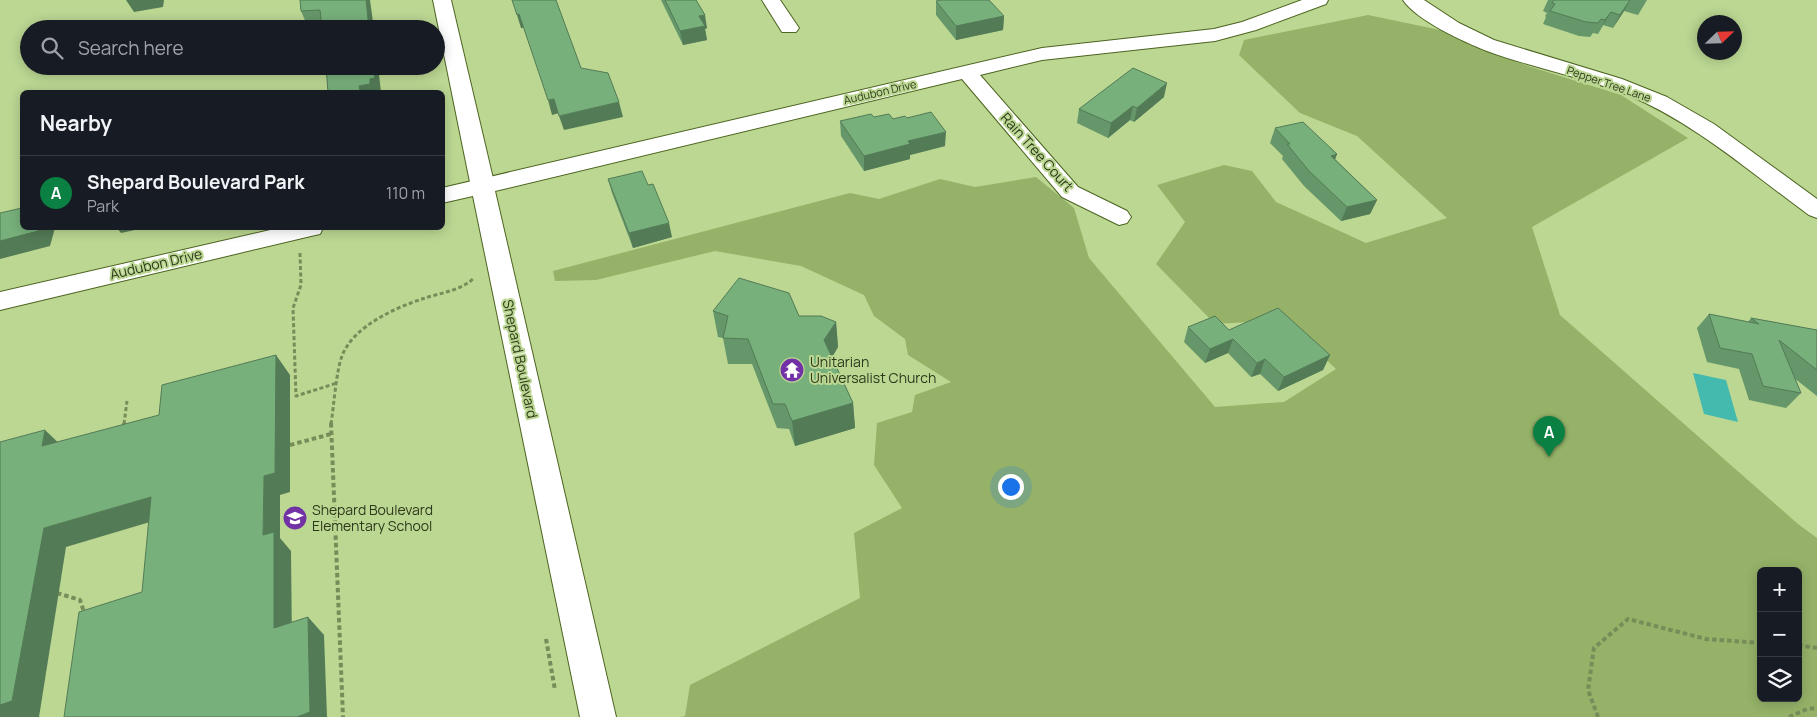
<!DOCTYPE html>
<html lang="en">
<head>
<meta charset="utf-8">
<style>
  body { margin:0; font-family:Manrope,sans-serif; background:#20242c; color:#f1f3f6 }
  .controls { position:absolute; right:15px; bottom:15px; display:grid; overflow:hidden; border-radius:8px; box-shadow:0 2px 12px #0003 }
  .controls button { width:45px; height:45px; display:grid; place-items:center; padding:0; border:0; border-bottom:1px solid #363941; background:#171b24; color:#f1f3f6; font:25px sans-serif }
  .compass { position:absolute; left:1697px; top:15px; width:45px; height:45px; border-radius:50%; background:#171b24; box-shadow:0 2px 12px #0003; rotate:67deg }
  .you { position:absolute; left:1010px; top:486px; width:18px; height:18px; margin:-12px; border:4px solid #fff; border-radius:50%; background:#1a73e8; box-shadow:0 0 0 8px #1a73e833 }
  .badge { display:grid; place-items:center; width:32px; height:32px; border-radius:50%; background:#0b8043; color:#fff; font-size:16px; font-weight:700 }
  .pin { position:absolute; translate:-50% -41px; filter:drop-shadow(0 1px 2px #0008) }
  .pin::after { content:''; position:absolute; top:26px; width:18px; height:15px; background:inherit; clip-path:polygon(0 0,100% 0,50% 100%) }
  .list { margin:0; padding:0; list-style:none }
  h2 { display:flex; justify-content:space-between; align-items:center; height:65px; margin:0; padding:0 20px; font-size:21px }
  h2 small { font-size:16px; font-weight:400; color:#9ea1a6 }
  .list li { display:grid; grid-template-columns:32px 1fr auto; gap:15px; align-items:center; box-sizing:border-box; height:75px; padding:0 20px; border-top:1px solid #363941 }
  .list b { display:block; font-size:19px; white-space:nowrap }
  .list p { margin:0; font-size:16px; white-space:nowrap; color:#9ea1a6 }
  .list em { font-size:16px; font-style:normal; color:#9ea1a6 }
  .icon { flex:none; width:28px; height:28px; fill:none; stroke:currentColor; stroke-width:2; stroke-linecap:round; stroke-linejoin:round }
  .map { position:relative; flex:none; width:1817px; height:717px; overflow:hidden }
  .search { position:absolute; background:#171b24; box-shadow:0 2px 12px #0003; left:20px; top:20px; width:425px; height:55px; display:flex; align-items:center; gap:12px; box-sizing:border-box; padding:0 18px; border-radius:28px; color:#9ea1a6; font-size:19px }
  .panel { position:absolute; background:#171b24; box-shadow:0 2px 12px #0003; left:20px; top:90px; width:425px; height:140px; border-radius:8px }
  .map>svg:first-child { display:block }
  .green { fill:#95b268; fill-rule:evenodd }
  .water { fill:#44b9ae }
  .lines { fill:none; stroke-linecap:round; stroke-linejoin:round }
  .street-casing { stroke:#4d6421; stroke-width:2 }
  .secondary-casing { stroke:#4d6421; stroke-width:2 }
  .path-far1 { stroke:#788c5a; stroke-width:3; stroke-dasharray:4 2.5; stroke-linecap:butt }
  .path { stroke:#788c5a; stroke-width:4; stroke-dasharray:4.5 3; stroke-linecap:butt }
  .street { fill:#fff; fill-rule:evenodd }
  .secondary { fill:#fff; fill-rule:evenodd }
  .wall { fill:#66976a }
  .shaded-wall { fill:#537b56 }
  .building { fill:#77b07b; stroke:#537b56 }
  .labels { text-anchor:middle; stroke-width:4; stroke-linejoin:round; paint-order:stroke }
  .far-street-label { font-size:11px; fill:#2d381c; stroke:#bbd792 }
  .street-label { font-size:14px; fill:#2d381c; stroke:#bbd792 }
  .poi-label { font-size:14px; fill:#2d381c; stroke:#bbd792; text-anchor:start }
</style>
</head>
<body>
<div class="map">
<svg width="1817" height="717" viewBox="0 0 1817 717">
  <rect width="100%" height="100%" fill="#bbd792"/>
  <path class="green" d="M 1368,15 L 1440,30 L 1528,66 L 1621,95 L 1688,138 L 1532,227 L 1560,315 L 1798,524 L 1817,538 L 1817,717 L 682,717 L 685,716 L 690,685 L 860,598 L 854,533 L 902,508 L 874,465 L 877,423 L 912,412 L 915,395 L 951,382 L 908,355 L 905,339 L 874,316 L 864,295 L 801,266 L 715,251 L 596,280 L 555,281 L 553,271 L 850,193 L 879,199 L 940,179 L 975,187 L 1036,177 L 1074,208 L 1089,258 L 1215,407 L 1284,402 L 1336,369 L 1284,320 L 1215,324 L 1156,264 L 1185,222 L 1157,185 L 1224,165 L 1252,171 L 1276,202 L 1366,243 L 1447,218 L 1357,136 L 1300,113 L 1239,55 L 1244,40 ZM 1761,571 L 1798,571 L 1798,698 L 1761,698 Z"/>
  <path class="water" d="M 1693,373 L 1726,380 L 1738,422 L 1704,414 Z"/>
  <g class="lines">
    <defs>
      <path id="street" d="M 762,0 L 780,0 L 799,28 L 796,32 L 782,32 Z
        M 1302,0 L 1328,0 L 1326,4 L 1256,30 L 1215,41 L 1042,60 L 980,75 L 1078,187 L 1127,211 L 1131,217 L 1127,223 L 1119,225 L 1062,197 L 962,79 L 495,191 L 616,717 L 580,717 L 473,196 L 442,203 L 442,188 L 1042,48 L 1214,29 L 1242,22 Z
        M 1403,0 L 1424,0 L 1459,23 L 1494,40 L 1622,79 L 1667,97 L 1714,124 L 1817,199 L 1817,218 L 1809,215 C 1751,173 1695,123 1628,95 C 1583,77 1533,68 1487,51 C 1464,42 1416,20 1403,0 Z
        M 279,228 L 323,228 L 320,234 L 311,236 L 0,310 L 0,292 Z"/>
      <path id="secondary" d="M 433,0 L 451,0 L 495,187 L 491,192 L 483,194 L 475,192 L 471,187 Z"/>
    </defs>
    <use href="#street" class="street-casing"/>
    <use href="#secondary" class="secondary-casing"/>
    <path class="path-far1" d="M 300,253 L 301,285 L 293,308 L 296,396 L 337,383
      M 124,424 L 127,401
      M 331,424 C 334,405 336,372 342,356 C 353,326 397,307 425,298 C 441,293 462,290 474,278"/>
    <path class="path" d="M 331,423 L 343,717
      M 124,427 L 124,423
      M 290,445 L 331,434
      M 57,593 L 80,600 L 84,612
      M 546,639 L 555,690
      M 1798,645 L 1817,648
      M 1598,717 L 1588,690 L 1594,648 L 1628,619 L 1706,639 L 1761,643
      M 1789,717 L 1807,709 L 1817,708"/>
    <use href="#street" class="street"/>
    <use href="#secondary" class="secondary"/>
  </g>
  <path class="wall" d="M 370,0 L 322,24 L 307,25 L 301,11 Z
    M 661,0 L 696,0 L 707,28 L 705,29 L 707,40 L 683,45 Z
    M 1548,0 L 1647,0 L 1638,15 L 1624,11 L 1613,28 L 1603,25 L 1598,34 L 1593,33 L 1590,37 L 1579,36 L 1543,24 L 1546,17 L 1545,16 L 1547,13 L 1543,11 Z
    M 936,1 L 1004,16 L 1003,30 L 956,40 L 936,15 Z
    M 1164,97 L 1134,122 L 1130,120 L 1108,138 L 1077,123 L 1079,109 Z
    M 874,117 L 893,119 L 907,118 L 945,146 L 910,155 L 910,159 L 864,171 L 841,136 L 840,121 Z
    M 1275,128 L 1337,154 L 1335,159 L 1377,200 L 1370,214 L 1341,221 L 1304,186 L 1282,159 L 1283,156 L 1270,143 Z
    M 608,179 L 648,185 L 672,237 L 633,248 L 612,193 Z
    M 713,311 L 799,316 L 836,322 L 838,347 L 832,357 L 853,403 L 855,428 L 795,446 L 789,429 L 777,428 L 752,364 L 728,364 L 723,338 L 718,337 Z
    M 1709,314 L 1748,322 L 1751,318 L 1817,330 L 1817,396 L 1794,378 L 1801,393 L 1786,408 L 1749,400 L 1739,369 L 1707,362 L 1697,328 Z
    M 1188,327 L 1229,330 L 1330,355 L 1323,370 L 1278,391 L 1260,374 L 1251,377 L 1228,353 L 1205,363 L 1184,342 Z"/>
  <path class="shaded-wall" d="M 126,0 L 164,0 L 163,7 L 134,12 Z
    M 366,0 L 370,0 L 374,29 L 369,29 Z
    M 1630,0 L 1624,11 L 1613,28 L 1620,15 Z
    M 1611,12 L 1603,25 L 1598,34 L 1605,20 Z
    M 519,14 L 524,28 L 521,28 L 517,15 Z
    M 705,15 L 707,28 L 705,29 L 707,40 L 683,45 L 680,31 L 699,16 Z
    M 1004,16 L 1003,30 L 956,40 L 956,26 Z
    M 373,66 L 378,66 L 381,92 L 360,92 L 359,86 L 370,79 Z
    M 1167,83 L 1164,97 L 1134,122 L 1137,108 Z
    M 554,99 L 559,113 L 552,115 L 548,100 Z
    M 619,102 L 623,117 L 564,130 L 559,116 Z
    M 1133,106 L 1130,120 L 1108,138 L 1111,123 Z
    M 946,132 L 945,146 L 910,155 L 910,159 L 864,171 L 864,156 L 908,141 Z
    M 1337,154 L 1332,168 L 1331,156 Z
    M 1377,200 L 1370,214 L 1341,221 L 1347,207 Z
    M 669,223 L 672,237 L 633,248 L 629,233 Z
    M 39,228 L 55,228 L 50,246 L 0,259 L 0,241 Z
    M 117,228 L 144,228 L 121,233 Z
    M 836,322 L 838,347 L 827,366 L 824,340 Z
    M 1233,339 L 1228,353 L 1205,363 L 1210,349 Z
    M 276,355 L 290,375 L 290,492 L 280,495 L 280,538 L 291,551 L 292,646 L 274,628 L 263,535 L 264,476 Z
    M 1330,355 L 1323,370 L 1278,391 L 1284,377 Z
    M 1265,359 L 1260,374 L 1251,377 L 1257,363 Z
    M 853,403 L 855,428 L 795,446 L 792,421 Z
    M 45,430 L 66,450 L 42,446 Z
    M 151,497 L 170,516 L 66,547 L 39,717 L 0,717 L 0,705 L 44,528 Z
    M 308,617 L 324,635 L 327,717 L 297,717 Z"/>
  <path class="building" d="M 300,0 L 366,0 L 369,29 L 322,29 L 320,10 L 301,11 Z
    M 512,0 L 556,0 L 581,68 L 608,73 L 619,102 L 559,116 L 554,99 L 548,100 L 519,14 L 517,15 Z
    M 665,0 L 696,0 L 705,15 L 699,16 L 705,26 L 680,31 Z
    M 942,0 L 989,0 L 1004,16 L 956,26 L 936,1 Z
    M 1554,0 L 1630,0 L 1620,15 L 1611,12 L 1605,20 L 1601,19 L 1598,23 L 1586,22 L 1550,11 L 1555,4 L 1552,3 Z
    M 326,66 L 373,66 L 375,78 L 370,79 L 370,84 L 359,86 L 360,92 L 328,92 Z
    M 1133,68 L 1167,83 L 1137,108 L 1133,106 L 1111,123 L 1079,109 Z
    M 931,112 L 946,132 L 908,141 L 910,144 L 864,156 L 840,121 L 871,114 L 874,117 L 889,114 L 893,119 L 905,116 L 907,118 Z
    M 1303,122 L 1337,154 L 1331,156 L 1377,200 L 1347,207 L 1309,171 L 1287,144 L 1290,144 L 1275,128 Z
    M 642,171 L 648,185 L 653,184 L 669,223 L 629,233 L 608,179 Z
    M 22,208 L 22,228 L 39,228 L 38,231 L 0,241 L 0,213 Z
    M 739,278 L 789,293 L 799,316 L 821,316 L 836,322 L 824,340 L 853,403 L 792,421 L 785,404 L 773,404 L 748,339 L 723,338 L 728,316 L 713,311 Z
    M 1278,308 L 1330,355 L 1284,377 L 1265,359 L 1257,363 L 1233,339 L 1210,349 L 1188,327 L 1215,316 L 1229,330 Z
    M 1709,314 L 1759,324 L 1751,318 L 1817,330 L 1817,370 L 1779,340 L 1801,393 L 1763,386 L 1752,354 L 1720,348 Z
    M 276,355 L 275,473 L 264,476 L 263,535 L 274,532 L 274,628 L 308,617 L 310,712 L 297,717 L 64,717 L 79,612 L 142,592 L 151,497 L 44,528 L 12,701 L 0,705 L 0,442 L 45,430 L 42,446 L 159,415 L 162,385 Z"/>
  <defs>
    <symbol id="temple-disc" viewBox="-11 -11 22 22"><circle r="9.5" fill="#7331a6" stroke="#bbd792"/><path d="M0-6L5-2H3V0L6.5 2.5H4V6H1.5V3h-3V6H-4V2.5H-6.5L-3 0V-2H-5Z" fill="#fff"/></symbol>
    <symbol id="school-disc" viewBox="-11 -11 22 22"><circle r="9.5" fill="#7331a6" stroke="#bbd792"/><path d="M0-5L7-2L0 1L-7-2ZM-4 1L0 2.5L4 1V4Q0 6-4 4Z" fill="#fff"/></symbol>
  </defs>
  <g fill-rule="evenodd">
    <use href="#temple-disc" x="778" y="356" width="28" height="28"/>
    <use href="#school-disc" x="281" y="504" width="28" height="28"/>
  </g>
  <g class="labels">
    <g class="far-street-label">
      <text transform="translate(1609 84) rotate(19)" y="4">Pepper Tree Lane</text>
      <text transform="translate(880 92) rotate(-13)" y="4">Audubon Drive</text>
    </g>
    <g class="street-label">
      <text transform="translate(1037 152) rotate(48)" y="5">Rain Tree Court</text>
      <text transform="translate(156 264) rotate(-13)" y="5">Audubon Drive</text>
      <text transform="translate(520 359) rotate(78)" y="5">Shepard Boulevard</text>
    </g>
    <g class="poi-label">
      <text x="810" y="367">Unitarian<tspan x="810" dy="16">Universalist Church</tspan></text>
      <text x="312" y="515">Shepard Boulevard<tspan x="312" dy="16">Elementary School</tspan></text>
    </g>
  </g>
</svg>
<div class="controls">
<button>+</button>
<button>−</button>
<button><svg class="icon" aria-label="layers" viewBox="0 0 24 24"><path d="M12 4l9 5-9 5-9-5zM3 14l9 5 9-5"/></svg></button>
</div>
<svg class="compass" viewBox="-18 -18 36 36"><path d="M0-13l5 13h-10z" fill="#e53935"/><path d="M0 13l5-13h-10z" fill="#9ea1a6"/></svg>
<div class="you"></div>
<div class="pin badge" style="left:1549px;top:457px">A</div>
<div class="search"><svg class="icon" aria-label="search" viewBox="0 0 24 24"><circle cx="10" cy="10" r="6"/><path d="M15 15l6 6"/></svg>Search here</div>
<section class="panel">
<h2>Nearby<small></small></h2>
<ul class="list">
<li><span class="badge">A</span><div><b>Shepard Boulevard Park</b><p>Park</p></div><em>110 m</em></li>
</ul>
</section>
</div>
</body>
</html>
